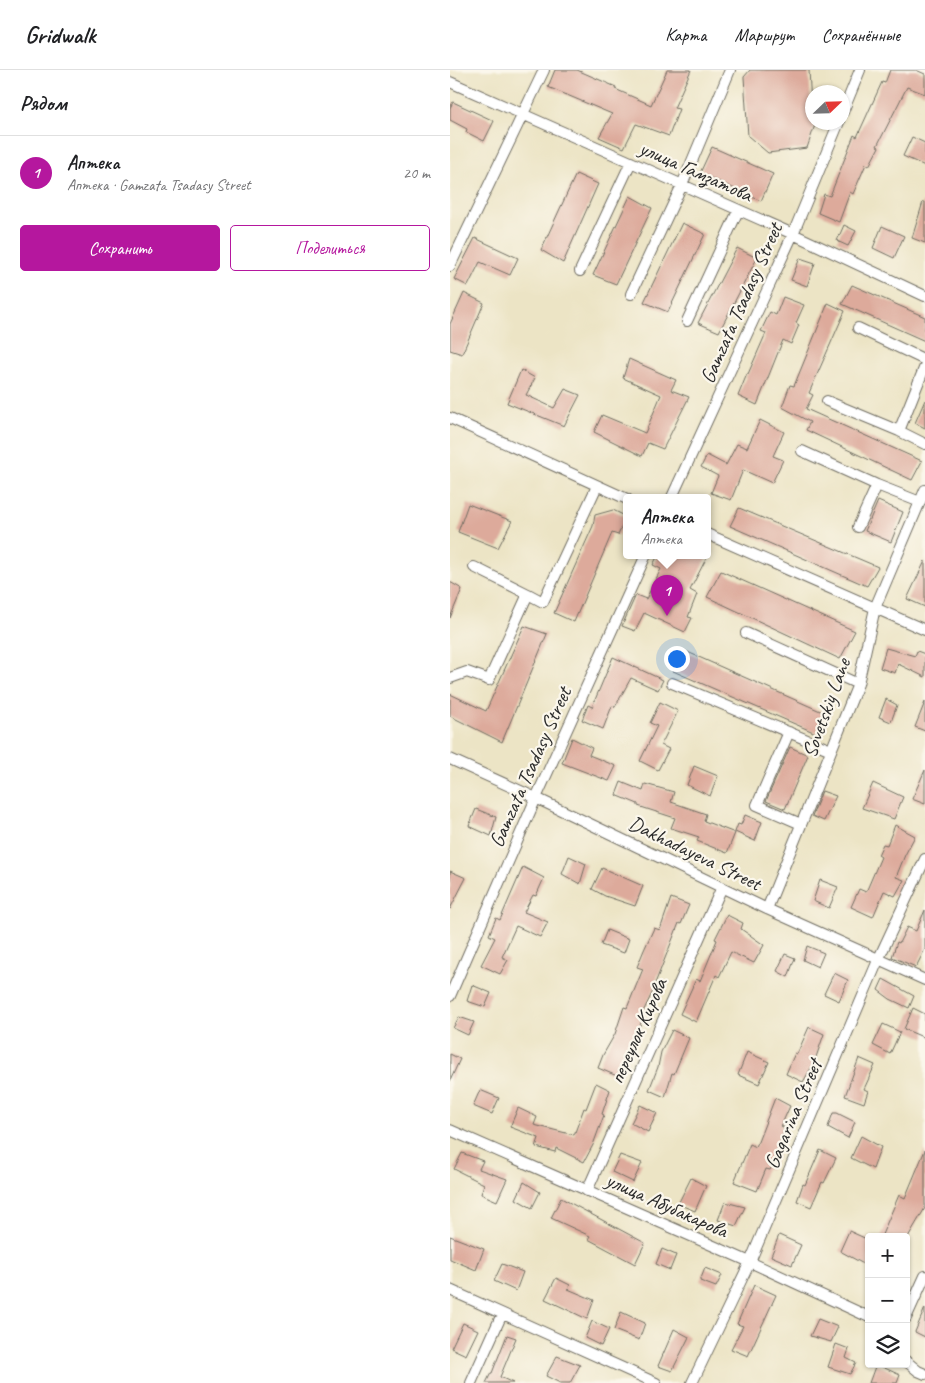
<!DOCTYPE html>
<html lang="ru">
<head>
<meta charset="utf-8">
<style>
  body { margin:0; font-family:Caveat,sans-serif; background:#f6f6f6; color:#202124 }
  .controls { position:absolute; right:15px; bottom:15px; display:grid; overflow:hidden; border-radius:5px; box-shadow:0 1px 4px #0004 }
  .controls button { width:45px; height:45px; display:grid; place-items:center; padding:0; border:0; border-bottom:1px solid #e0e0e0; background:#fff; color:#202124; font:25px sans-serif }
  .compass { position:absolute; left:355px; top:15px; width:45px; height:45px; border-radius:50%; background:#fff; box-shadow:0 1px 4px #0004; rotate:67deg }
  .you { position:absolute; left:226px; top:588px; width:18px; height:18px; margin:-12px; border:4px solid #fff; border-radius:50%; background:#1a73e8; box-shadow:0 0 0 8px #1a73e833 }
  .badge { display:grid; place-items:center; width:32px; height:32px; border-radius:50%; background:#b5179e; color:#fff; font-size:16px; font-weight:700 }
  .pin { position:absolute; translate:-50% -41px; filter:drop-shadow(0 1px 2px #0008) }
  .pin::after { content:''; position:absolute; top:26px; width:18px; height:15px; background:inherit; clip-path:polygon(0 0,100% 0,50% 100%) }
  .popup { position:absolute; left:173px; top:424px; width:88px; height:65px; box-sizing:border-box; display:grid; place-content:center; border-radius:5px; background:#fff; filter:drop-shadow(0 1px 4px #0005); font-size:16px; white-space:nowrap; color:#757577 }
  .popup b { font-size:19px; color:#202124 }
  .popup::after { content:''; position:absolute; left:50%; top:100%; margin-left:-10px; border:10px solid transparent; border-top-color:#fff }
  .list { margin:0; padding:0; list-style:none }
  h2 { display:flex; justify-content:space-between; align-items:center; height:65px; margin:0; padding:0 20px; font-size:21px }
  h2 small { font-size:16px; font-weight:400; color:#757577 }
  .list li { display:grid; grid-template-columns:32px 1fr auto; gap:15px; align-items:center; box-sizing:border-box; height:75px; padding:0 20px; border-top:1px solid #e0e0e0 }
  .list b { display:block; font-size:19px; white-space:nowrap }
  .list p { margin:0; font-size:16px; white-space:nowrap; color:#757577 }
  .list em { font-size:16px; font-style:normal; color:#757577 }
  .actions { display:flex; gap:10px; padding:15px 20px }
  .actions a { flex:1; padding:11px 0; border:1px solid #b5179e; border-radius:5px; text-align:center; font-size:18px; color:#b5179e }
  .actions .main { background:#b5179e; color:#fff }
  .icon { flex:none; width:28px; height:28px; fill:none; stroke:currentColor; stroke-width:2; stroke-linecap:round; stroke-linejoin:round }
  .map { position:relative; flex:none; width:475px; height:1313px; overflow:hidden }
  header { display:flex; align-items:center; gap:30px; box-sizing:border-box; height:70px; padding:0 25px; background:#fff; border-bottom:1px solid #e0e0e0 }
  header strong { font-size:24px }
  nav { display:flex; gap:28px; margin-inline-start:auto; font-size:18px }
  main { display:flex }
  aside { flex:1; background:#fff }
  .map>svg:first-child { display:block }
  .building { fill:#ddaa9b }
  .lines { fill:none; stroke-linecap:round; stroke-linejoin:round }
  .street-casing { stroke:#6f6c61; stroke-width:12 }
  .street { stroke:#fff; stroke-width:10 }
  .labels { text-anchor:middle; stroke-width:4.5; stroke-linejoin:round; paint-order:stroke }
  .street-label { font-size:21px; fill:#2b2b2b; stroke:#fbf7ec }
</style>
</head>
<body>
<header>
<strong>Gridwalk</strong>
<nav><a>Карта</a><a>Маршрут</a><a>Сохранённые</a></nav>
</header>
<main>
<aside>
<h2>Рядом<small></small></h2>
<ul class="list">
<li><span class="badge">1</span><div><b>Аптека</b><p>Аптека · Gamzata Tsadasy Street</p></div><em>20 m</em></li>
</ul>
<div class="actions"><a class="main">Сохранить</a><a>Поделиться</a></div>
</aside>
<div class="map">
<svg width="475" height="1313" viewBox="0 0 475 1313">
  <rect width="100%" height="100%" fill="#fbf7ec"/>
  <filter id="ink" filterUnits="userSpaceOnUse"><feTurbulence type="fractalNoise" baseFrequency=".02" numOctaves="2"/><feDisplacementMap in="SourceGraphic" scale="10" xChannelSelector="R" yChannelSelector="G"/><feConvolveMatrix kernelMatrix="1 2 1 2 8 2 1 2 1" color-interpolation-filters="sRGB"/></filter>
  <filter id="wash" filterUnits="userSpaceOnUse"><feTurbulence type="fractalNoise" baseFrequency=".0096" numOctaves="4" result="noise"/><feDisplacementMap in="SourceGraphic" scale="20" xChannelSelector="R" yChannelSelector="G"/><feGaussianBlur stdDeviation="1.12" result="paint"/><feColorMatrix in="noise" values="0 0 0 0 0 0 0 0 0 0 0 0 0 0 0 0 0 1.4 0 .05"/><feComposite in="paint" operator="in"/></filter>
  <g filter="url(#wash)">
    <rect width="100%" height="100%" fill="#ece4c5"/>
    <g id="blocks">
      <path class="building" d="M 105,0 L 127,0 L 166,17 L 165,19 L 201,35 L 217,0 L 241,0 L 224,38 L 229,39 L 219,66 L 186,54 L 174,78 L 149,67 L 162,44 L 98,17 Z
        M 300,0 L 359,0 L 362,52 L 366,52 L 357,78 L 318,83 L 298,66 L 294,7 Z
        M 440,0 L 466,0 L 475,4 L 475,24 L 457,17 L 427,76 L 429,77 L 419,96 L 416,94 L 403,124 L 400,122 L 389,152 L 368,143 L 374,124 L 380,126 L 404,65 L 407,67 L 432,12 L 435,13 Z
        M 3,32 L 44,51 L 34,71 L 16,62 L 17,59 L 0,50 L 0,38 Z
        M 462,67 L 475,73 L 475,96 L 453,86 Z
        M 262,77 L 323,104 L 311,131 L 250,103 Z
        M 126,104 L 148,114 L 113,193 L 91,180 Z
        M 180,126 L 202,138 L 166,214 L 143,205 Z
        M 473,132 L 475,132 L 475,173 L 462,168 Z
        M 232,153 L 255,164 L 218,242 L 194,232 Z
        M 394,155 L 406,161 L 398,176 L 387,171 Z
        M 432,156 L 454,166 L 444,188 L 423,178 Z
        M 25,168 L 68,188 L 60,205 L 30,192 L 18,216 L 4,209 Z
        M 287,178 L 307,188 L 269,262 L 248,253 Z
        M 350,188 L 365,193 L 357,216 L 341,210 Z
        M 402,215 L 475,247 L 475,271 L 392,234 Z
        M 14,223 L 34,233 L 12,284 L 0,280 L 0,254 Z
        M 333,227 L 354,235 L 346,253 L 349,255 L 341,274 L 333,270 L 307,335 L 288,326 L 297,304 L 298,304 L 316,263 L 311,261 L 320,242 L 326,245 Z
        M 378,233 L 395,241 L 359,323 L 363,325 L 356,339 L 472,391 L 462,410 L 356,360 L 360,352 L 332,337 L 340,315 L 344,316 Z
        M 179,289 L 226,310 L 221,320 L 239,327 L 213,379 L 198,373 L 192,386 L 144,362 L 152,345 L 195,363 L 211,325 L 173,308 Z
        M 71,300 L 85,308 L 76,325 L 104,338 L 115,319 L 130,325 L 114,356 L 57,333 Z
        M 475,330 L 475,358 L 465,353 Z
        M 310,350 L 334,362 L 323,386 L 333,390 L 322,413 L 293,400 L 281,430 L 261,423 L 268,406 L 251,397 L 257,385 L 276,395 L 287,374 L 297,378 Z
        M 428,431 L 453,442 L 441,472 L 415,461 Z
        M 18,434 L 62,451 L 48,478 L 8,462 Z
        M 289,438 L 428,497 L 417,516 L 280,456 Z
        M 163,440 L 177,447 L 168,465 L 162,463 L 124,552 L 104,543 L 143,456 L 145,445 Z
        M 208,485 L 258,485 L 240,520 L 247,524 L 238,547 L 242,548 L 235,562 L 194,543 L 185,561 L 172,556 L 186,525 L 196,529 L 211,499 L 203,495 Z
        M 475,491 L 475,537 L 457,529 Z
        M 271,501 L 405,561 L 390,589 L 257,527 Z
        M 0,512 L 12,519 L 0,548 Z
        M 74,556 L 97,564 L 52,672 L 0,646 L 0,624 L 36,641 Z
        M 436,578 L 465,586 L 467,581 L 475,584 L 475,607 L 448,594 L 445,603 L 430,598 Z
        M 233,580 L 377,644 L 368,664 L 223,601 Z
        M 163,587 L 213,610 L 208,620 L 181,608 L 165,637 L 162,636 L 153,659 L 132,650 L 138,635 L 142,637 Z
        M 436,629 L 447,635 L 441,652 L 429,647 Z
        M 210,632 L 228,641 L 211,675 L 219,679 L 208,700 L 190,691 L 207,656 L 200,653 Z
        M 475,632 L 475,661 L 465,657 Z
        M 122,668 L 142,678 L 139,685 L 166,696 L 159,711 L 112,693 Z
        M 340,677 L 358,685 L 335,739 L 316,731 Z
        M 244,696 L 268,706 L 260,726 L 237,715 Z
        M 475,700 L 475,734 L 462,729 Z
        M 171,712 L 193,721 L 195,714 L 224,722 L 221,732 L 256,744 L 254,751 L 285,763 L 277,783 L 247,771 L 249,767 L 221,758 L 225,748 L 188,736 L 188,734 L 166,725 Z
        M 423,713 L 453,727 L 444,749 L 412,738 Z
        M 372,721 L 386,726 L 374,751 L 362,746 Z
        M 26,739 L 46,747 L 41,766 L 19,756 Z
        M 295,745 L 312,752 L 305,771 L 285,762 L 288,754 L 291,755 Z
        M 445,755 L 465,766 L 455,785 L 446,807 L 454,810 L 445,826 L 434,821 L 423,847 L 401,837 L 409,819 L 416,822 L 431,787 L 428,785 L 433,774 L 437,775 Z
        M 119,786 L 136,794 L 130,814 L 112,804 Z
        M 73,797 L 94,808 L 86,826 L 83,825 L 74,842 L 98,852 L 90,867 L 66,856 L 52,887 L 58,890 L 50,904 L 31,895 L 45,868 L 39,865 L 46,848 L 50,850 Z
        M 152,798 L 193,816 L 185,836 L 155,826 L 142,819 Z
        M 0,801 L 16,808 L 0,839 Z
        M 370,810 L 388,817 L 379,838 L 363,831 Z
        M 221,828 L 239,835 L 231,854 L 229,853 L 204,916 L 205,917 L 192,944 L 194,945 L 187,963 L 167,1006 L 148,998 L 153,985 L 165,964 L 174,937 L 177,938 L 193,899 L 187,897 L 194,880 L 204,858 L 210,860 Z
        M 475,840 L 475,879 L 466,897 L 442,887 L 447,872 L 449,873 L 457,857 L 466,861 Z
        M 277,845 L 293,853 L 291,859 L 314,875 L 304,893 L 281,882 L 269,907 L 266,905 L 246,952 L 230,944 L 246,909 L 250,911 L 267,870 L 265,869 Z
        M 157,860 L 179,869 L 174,883 L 151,875 Z
        M 357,876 L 374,883 L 368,897 L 353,890 Z
        M 335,884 L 345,888 L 338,907 L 327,901 Z
        M 384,903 L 398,910 L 389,931 L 374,924 Z
        M 433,909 L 464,926 L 459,938 L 440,929 L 428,920 Z
        M 22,915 L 41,923 L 35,937 L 17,931 Z
        M 463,938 L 475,944 L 475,968 L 454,959 Z
        M 9,947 L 24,952 L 18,965 L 3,958 Z
        M 433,954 L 450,962 L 440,984 L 423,975 Z
        M 359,957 L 374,964 L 364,993 L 353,1012 L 336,1004 L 345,983 L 347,984 Z
        M 222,960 L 239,968 L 224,1004 L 222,1003 L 215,1027 L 199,1020 L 208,997 L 211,982 Z
        M 297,982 L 319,992 L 309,1014 L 288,1005 Z
        M 0,984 L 10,989 L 0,1011 Z
        M 409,988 L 425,995 L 414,1019 L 418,1021 L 414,1033 L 395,1026 Z
        M 146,1013 L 160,1020 L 152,1044 L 154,1045 L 143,1075 L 134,1092 L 106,1078 L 105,1082 L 86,1077 L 89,1068 L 60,1057 L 68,1038 L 87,1047 L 84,1055 L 124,1065 L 134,1038 L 136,1039 Z
        M 30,1020 L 49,1028 L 42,1044 L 23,1036 Z
        M 325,1028 L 340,1036 L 331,1056 L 335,1058 L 326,1085 L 328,1086 L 320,1100 L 316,1099 L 307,1121 L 284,1112 L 300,1074 L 306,1077 Z
        M 190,1035 L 207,1043 L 198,1062 L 181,1053 Z
        M 383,1043 L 387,1043 L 405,1052 L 398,1068 L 378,1057 Z
        M 411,1066 L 431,1077 L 423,1099 L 401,1088 Z
        M 370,1080 L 386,1088 L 374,1113 L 372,1112 L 361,1137 L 347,1131 L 353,1114 L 355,1115 Z
        M 475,1080 L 475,1138 L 458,1167 L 431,1167 L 449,1125 L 455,1128 Z
        M 12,1083 L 33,1091 L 29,1099 L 57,1109 L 47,1131 L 31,1124 L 34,1114 L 4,1099 Z
        M 170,1085 L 192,1093 L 183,1112 L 162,1102 Z
        M 241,1108 L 256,1116 L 245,1141 L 228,1134 Z
        M 74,1112 L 90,1122 L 82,1138 L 66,1129 Z
        M 111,1128 L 195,1173 L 185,1194 L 138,1169 L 140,1166 L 101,1148 Z
        M 275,1132 L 295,1137 L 286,1156 L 268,1150 Z
        M 399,1161 L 419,1170 L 419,1197 L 390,1181 Z
        M 329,1165 L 351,1175 L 342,1195 L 321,1186 Z
        M 0,1166 L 34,1179 L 26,1200 L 0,1189 Z
        M 212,1179 L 226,1185 L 220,1200 L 206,1194 Z
        M 52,1194 L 73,1202 L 66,1221 L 44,1211 Z
        M 255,1198 L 272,1205 L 266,1217 L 250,1211 Z
        M 106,1208 L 120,1215 L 118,1219 L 144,1230 L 137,1249 L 95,1229 Z
        M 304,1215 L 326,1225 L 298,1286 L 281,1279 L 293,1256 L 287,1254 Z
        M 475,1238 L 475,1267 L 465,1262 Z
        M 171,1242 L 195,1253 L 189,1270 L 164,1260 Z
        M 368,1249 L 388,1257 L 381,1272 L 360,1266 Z
        M 142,1251 L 159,1259 L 151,1276 L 135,1268 Z
        M 13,1253 L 28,1260 L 16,1285 L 1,1278 Z
        M 224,1259 L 239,1267 L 222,1301 L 208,1296 Z
        M 57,1265 L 66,1268 L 50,1307 L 63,1313 L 36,1313 L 41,1303 L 42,1303 Z
        M 386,1274 L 399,1279 L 396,1288 L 406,1293 L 400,1304 L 378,1297 Z
        M 107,1286 L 130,1295 L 120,1313 L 110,1313 L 96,1306 Z
        M 426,1294 L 450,1305 L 447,1313 L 419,1313 Z"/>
    </g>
  </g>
  <g filter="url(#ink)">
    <use href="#blocks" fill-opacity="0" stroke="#6f6c61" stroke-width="1"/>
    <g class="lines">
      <defs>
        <path id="street" d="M 0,12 L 343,164 L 475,226
          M 392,44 L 410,0
          M 0,196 L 94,0
          M 130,201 L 181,92
          M 181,224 L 232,115 L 280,0
          M 237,251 L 288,141
          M 408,258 L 475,290
          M 377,331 L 449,361 L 475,374
          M 0,348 L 177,429
          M 449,361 L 475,296
          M 352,381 L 427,415 L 470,432
          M 222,427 L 343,164 L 389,52
          M 408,457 L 427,415
          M 257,464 L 475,560
          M 24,497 L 78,524
          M 296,563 L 408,614
          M 0,608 L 17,602 L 39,610 L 78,524 L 93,532 L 147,416
          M 222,613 L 381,680
          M 339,662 L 307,735 L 351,754
          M 0,689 L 86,728 L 317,839 L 475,910
          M 317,839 L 408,614 L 425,538 L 475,420
          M 0,926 L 86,728 L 196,485
          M 0,1060 L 300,1192 L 419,1247
          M 137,1121 L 272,817
          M 0,1220 L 206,1313
          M 456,1248 L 475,1206
          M 456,1291 L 468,1301 L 475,1304
          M 21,1313 L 52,1244
          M 242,1313 L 300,1192 L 429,888 L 475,789"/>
      </defs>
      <use href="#street" class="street-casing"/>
      <use href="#street" class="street"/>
    </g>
  </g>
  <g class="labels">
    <g class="street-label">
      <text transform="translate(246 101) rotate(24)" y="7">улица Гамзатова</text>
      <text transform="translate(291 233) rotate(-66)" y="7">Gamzata Tsadasy Street</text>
      <text transform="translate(376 638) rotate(-70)" y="7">Sovetskiy Lane</text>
      <text transform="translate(80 697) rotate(-66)" y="7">Gamzata Tsadasy Street</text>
      <text transform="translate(245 783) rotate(26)" y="7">Dakhadayeva Street</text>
      <text transform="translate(188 961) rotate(-66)" y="7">переулок Кирова</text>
      <text transform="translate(343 1044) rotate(-67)" y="7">Gagarina Street</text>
      <text transform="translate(217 1135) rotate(24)" y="7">улица Абубакарова</text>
    </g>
  </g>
</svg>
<div class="controls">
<button>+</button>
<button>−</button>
<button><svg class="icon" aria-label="layers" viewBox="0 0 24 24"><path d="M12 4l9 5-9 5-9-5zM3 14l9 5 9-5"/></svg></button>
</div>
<svg class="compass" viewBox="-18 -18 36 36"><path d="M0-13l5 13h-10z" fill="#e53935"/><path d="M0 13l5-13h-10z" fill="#757577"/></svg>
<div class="you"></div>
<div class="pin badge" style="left:217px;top:546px">1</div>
<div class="popup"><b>Аптека</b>Аптека</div>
</div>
</main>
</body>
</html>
